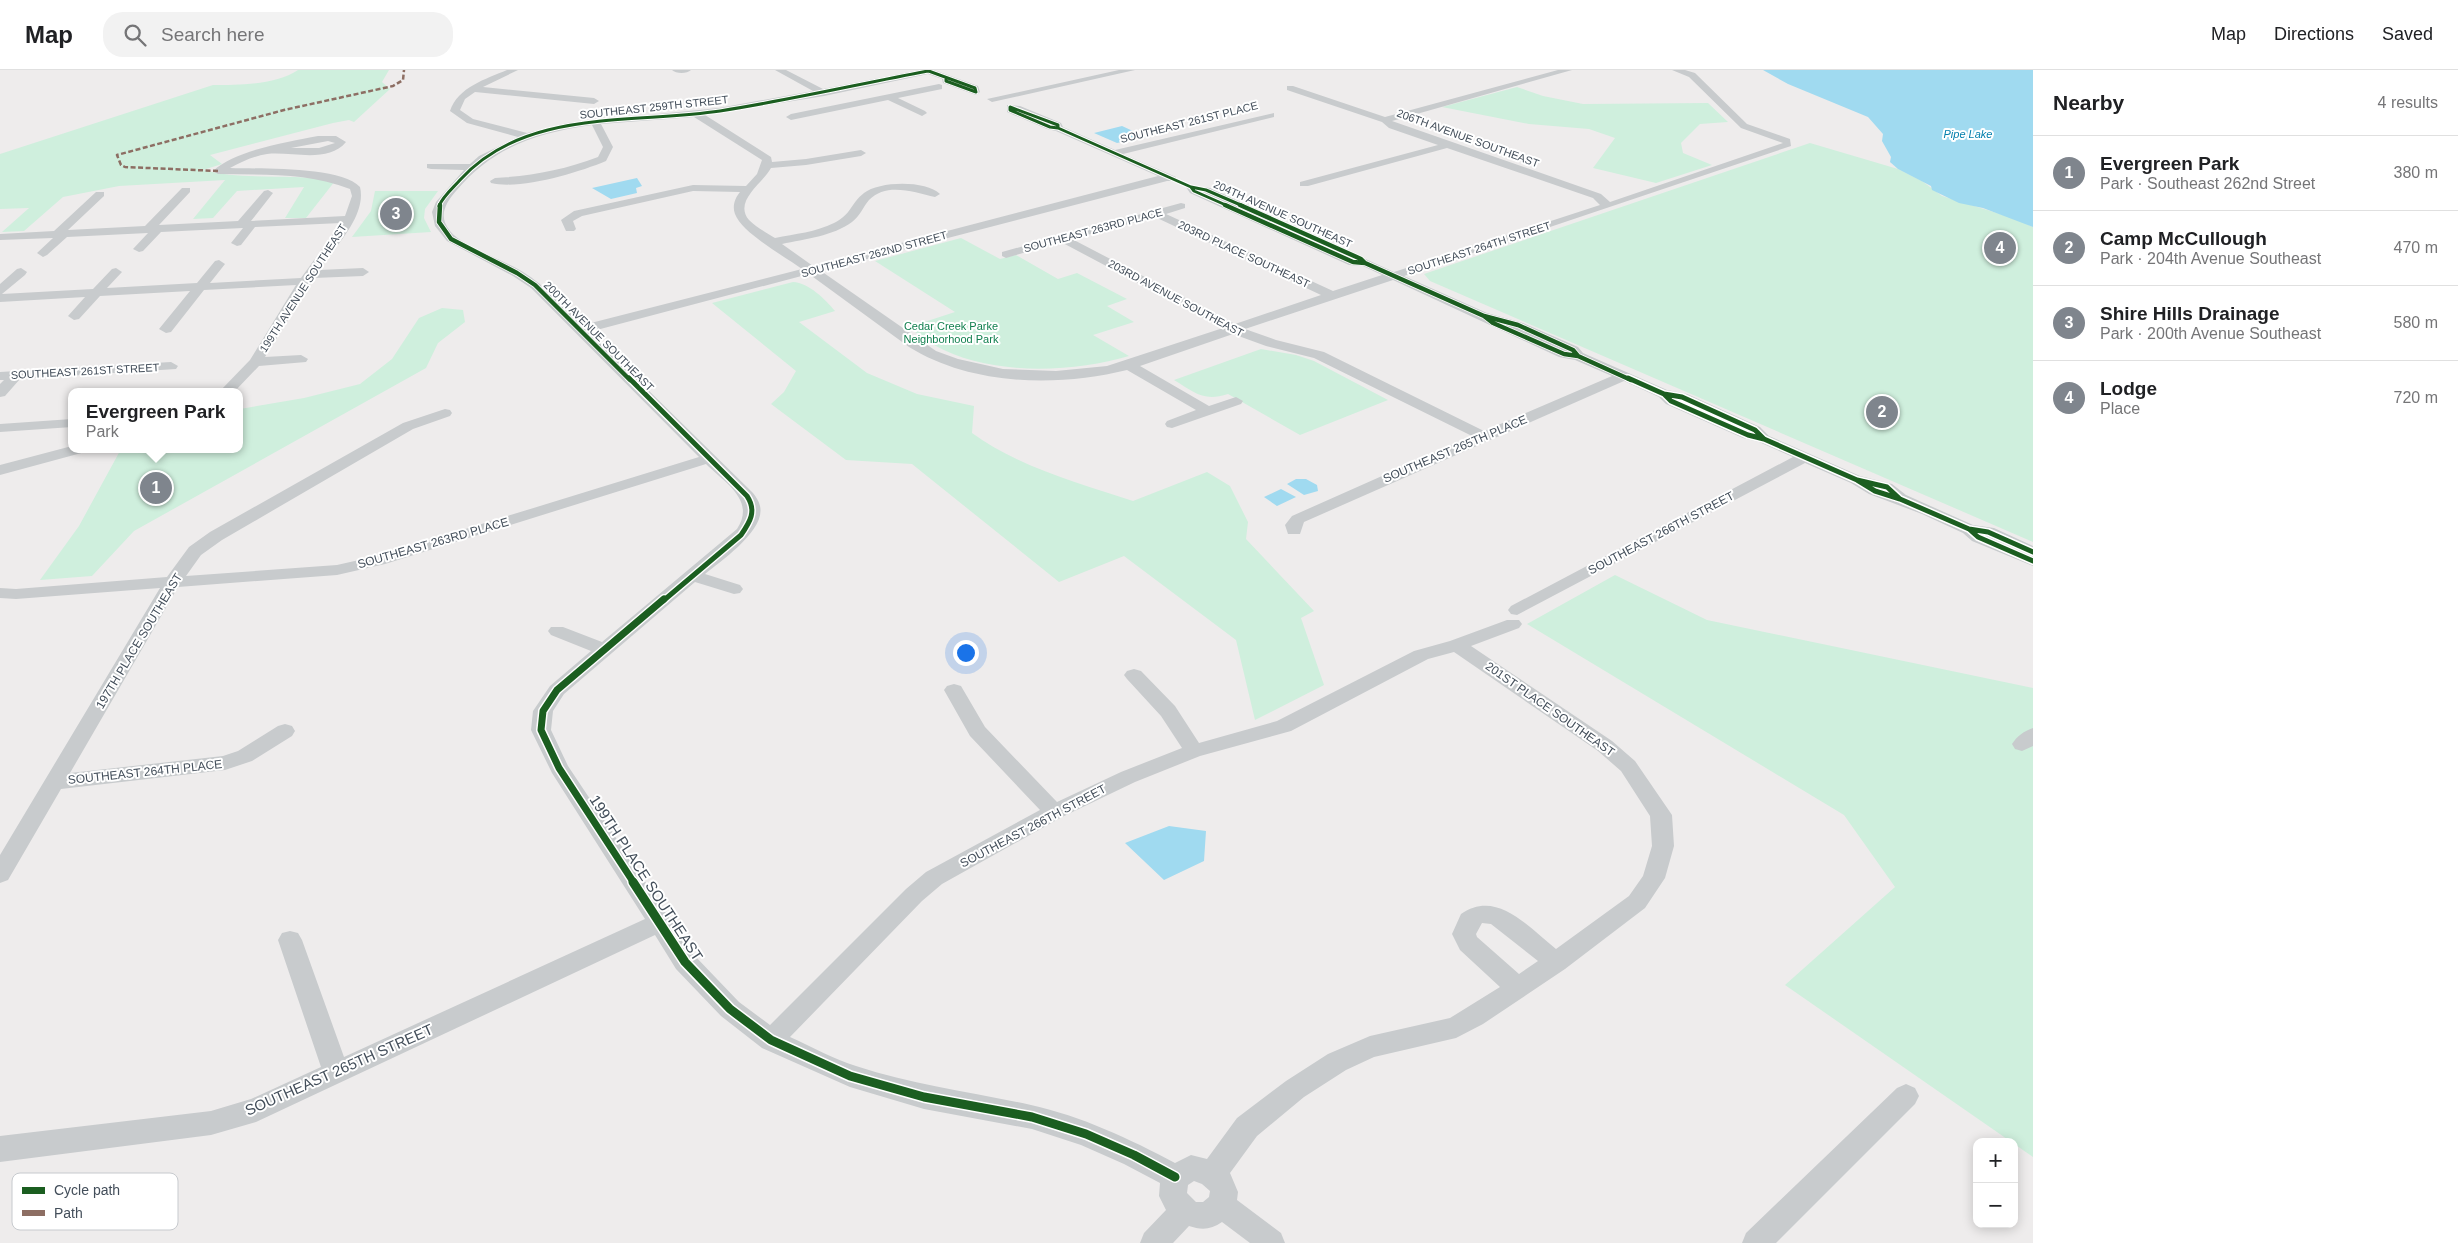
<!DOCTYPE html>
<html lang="en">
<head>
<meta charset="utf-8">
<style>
  body { margin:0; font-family:Arial,sans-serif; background:#f2f2f2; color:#202124 }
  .controls { position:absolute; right:15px; bottom:15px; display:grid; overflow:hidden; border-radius:10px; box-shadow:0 2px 12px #0003 }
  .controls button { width:45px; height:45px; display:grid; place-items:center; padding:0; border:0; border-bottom:1px solid #e0e0e0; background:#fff; color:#202124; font:25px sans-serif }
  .you { position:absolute; left:965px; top:582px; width:18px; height:18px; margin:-12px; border:4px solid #fff; border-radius:50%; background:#1a73e8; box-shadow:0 0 0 8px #1a73e833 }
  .badge { display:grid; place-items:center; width:32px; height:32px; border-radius:50%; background:#7f858d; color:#fff; font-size:16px; font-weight:700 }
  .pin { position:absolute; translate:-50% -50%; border:2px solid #fff; box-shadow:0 1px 5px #0006 }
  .popup { position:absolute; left:68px; top:318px; width:175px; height:65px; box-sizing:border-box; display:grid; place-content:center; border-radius:10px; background:#fff; filter:drop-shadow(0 1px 4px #0005); font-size:16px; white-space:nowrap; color:#757577 }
  .popup b { font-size:19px; color:#202124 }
  .popup::after { content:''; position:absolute; left:50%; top:100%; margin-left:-10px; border:10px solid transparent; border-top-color:#fff }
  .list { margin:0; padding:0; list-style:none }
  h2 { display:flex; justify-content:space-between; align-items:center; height:65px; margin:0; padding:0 20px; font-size:21px }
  h2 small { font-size:16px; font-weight:400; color:#757577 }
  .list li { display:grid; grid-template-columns:32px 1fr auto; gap:15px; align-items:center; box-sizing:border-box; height:75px; padding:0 20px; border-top:1px solid #e0e0e0 }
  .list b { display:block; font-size:19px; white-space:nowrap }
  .list p { margin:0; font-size:16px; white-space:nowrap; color:#757577 }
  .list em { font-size:16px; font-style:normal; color:#757577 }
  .icon { flex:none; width:28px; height:28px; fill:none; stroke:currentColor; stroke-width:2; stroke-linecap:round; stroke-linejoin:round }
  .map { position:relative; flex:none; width:2033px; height:1173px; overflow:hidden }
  header { display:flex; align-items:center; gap:30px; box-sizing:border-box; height:70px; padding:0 25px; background:#fff; border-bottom:1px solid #e0e0e0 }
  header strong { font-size:24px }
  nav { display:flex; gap:28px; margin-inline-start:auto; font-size:18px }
  .search { width:350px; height:45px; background:#f2f2f2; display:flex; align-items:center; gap:12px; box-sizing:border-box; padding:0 18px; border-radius:20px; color:#757577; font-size:19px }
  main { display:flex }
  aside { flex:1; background:#fff }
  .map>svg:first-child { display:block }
  .green { fill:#cfefdd }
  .water { fill:#a0daf0 }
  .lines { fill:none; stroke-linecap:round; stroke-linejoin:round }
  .street { fill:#c8cbcd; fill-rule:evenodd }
  .quiet { stroke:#8d6e63; stroke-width:2.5; stroke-dasharray:5 2.5; stroke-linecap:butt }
  .cycleway-far4-casing { stroke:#fff; stroke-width:5 }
  .cycleway-far3-casing { stroke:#fff; stroke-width:6 }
  .cycleway-far2-casing { stroke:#fff; stroke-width:8 }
  .cycleway-far1-casing { stroke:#fff; stroke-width:10 }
  .cycleway-casing { stroke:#fff; stroke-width:12 }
  .cycleway-far4 { stroke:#1b5e20; stroke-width:3 }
  .cycleway-far3 { stroke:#1b5e20; stroke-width:4.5 }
  .cycleway-far2 { stroke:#1b5e20; stroke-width:5 }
  .cycleway-far1 { stroke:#1b5e20; stroke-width:7 }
  .cycleway { stroke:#1b5e20; stroke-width:9 }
  .labels { text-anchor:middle; stroke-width:4; stroke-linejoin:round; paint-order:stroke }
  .far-street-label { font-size:11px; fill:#434e5a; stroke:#fff }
  .far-water-label { font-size:11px; font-style:italic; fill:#027fad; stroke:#fff }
  .far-park-label { font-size:11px; fill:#107f4e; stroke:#fff }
  .street-label { font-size:12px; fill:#434e5a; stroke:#fff }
  .near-street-label { font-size:15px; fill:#434e5a; stroke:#fff }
  .key { fill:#fff; stroke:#c7cace; stroke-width:1 }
  .key-label { font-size:14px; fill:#434e5a }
</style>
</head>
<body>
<header>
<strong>Map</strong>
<div class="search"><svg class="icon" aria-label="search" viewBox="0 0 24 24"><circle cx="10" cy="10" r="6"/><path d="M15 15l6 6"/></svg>Search here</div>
<nav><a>Map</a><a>Directions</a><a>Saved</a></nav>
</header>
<main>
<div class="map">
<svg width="2033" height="1173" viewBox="0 0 2033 1173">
  <rect width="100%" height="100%" fill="#eeecec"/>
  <path class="green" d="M 298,0 L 389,0 L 382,12 L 390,19 L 354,52 L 349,50 L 333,53 L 210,85 L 222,94 L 203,100 C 245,111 292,103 335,111 L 306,148 L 285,148 L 304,117 L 237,121 L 213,148 L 193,149 L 225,110 L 119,116 L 63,127 L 24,161 L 2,162 L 29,138 L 0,139 L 0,84 L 213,15 C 239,15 276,15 298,0 Z
    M 1517,17 L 1543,26 L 1583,34 L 1708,33 L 1728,52 L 1700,54 L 1681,73 L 1683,83 L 1712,95 L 1656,113 L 1593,98 L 1615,68 L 1589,59 L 1529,54 L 1442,37 Z
    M 1810,73 L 1898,99 L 1922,111 L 1942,126 L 2013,148 L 2033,157 L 2033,472 L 1430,211 L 1424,204 Z
    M 375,121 L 438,121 L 425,139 L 424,148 L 431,162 L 352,167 L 371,141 Z
    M 961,168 L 1000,189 L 1016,185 L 1058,209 L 1077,203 L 1127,229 L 1107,236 L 1134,252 L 1093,265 L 1129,286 C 1071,303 989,306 934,275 C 925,270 917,263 909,257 L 955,242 L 875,191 Z
    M 793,212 C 809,213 825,229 835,241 L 799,252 L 867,303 L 917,324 L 974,336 L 972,363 C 1019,397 1078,413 1133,431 L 1207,402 L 1230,416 L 1248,452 L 1246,469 L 1314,541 L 1301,548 L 1324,615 L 1255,650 L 1236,570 L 1124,486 L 1059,512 L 912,394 L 846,390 L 771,334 L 784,322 L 796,301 L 712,233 Z
    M 442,238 L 463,240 L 465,252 L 438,273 L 426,298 L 134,461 L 92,506 L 40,510 L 79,456 L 121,379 L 240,379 L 240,339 L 304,328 L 360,314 L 392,289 L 419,248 Z
    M 1261,279 L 1296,285 L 1314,291 L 1388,330 L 1300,365 L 1228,324 C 1203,332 1194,322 1174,310 Z
    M 1615,505 L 1707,550 L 2033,618 L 2033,1087 L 1785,915 L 1895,817 L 1844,745 L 1527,554 Z"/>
  <path class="water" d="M 1763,0 L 2033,0 L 2033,157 L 1983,138 L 1959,133 L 1932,120 L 1931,116 L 1898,99 L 1890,92 L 1891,87 L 1882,71 L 1883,64 L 1868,47 L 1788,14 Z
    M 1122,56 L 1146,67 L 1117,73 L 1094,63 Z
    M 637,108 L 642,116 L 636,118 L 637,123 L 611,129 L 592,118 Z
    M 1296,409 L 1306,409 L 1317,415 L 1318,421 L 1304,425 L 1287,414 Z
    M 1281,419 L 1296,427 L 1277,436 L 1264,427 Z
    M 1169,756 L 1206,761 L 1204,791 L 1164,810 L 1125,773 Z"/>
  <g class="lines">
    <path class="street" d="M 507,0 L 518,0 L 483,17 L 594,28 L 599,31 L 594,34 L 475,22 L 465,29 L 460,40 L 473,49 L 527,63 L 567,53 L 719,38 L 813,21 L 775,0 L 786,0 L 823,19 L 920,0 L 934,0 L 978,16 L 980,22 L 976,25 L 943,13 L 942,9 L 928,4 L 824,26 L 705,45 L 771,87 L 772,92 L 806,89 L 861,80 L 866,83 L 861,86 L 806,95 L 771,98 C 763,113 733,131 749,150 C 756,157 767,163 775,168 C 795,164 816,162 834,153 C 851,145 851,133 864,123 C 879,111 926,110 940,124 L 935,127 C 914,122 886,112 869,130 C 863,137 860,146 852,152 C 833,166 805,169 782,174 L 813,196 L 1158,106 L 1056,61 L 1047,59 L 1007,42 L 1007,35 L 1020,36 L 1061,53 L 1063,57 L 1115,80 L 1274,43 L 1274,47 L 1123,84 L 1176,107 L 1176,111 L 1167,111 L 821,201 L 936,281 L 958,289 L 1003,299 L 1056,301 L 1107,296 L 1223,258 L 1061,172 L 1006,188 L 1002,186 L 1002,182 L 1181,133 L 1185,134 L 1185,138 L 1166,144 L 1333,221 L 1382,205 L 1363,196 L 1349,195 L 1190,123 L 1186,117 L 1187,115 L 1210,118 L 1394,202 L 1600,135 L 1593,128 L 1447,78 L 1308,116 L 1300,116 L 1300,112 L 1438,75 L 1389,58 L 1382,52 L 1287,20 L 1287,16 L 1293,16 L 1385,47 L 1558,0 L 1572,0 L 1392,51 L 1601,124 L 1610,132 L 1783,73 L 1741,58 L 1689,7 L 1672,0 L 1685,0 L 1695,3 L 1747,54 L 1790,69 L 1791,76 L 1404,206 L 1487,243 L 1523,253 L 1578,277 L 1583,283 L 1667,320 L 1687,324 L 1760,357 L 1769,366 L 1860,406 L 1892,414 L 1906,425 L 1973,455 L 1994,458 L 2033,476 L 2033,496 L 1972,471 L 1963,463 L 1922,444 L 1869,424 L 1851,413 L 1805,393 L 1517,545 L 1511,544 L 1508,540 L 1511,536 L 1793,387 L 1759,372 L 1743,368 L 1666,334 L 1659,327 L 1624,311 L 1304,452 L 1300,464 L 1288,464 L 1285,455 L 1292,446 L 1472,366 L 1314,288 L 1266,276 L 1233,264 L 1140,296 L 1209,336 L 1236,327 L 1243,331 L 1241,334 L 1172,358 L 1167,357 L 1165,354 L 1167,351 L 1196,340 L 1127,300 C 1058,317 972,316 909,277 L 809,204 L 589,262 L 753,423 C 756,427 759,431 760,436 C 766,460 721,491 705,504 L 740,515 L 743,519 L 740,523 L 734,524 L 695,512 L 564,624 L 553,641 L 551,660 L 568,696 L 694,885 L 739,932 L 770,955 L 906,819 L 926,802 L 1040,740 L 970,666 L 944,620 L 947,616 L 954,614 L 961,616 L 985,657 L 1057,732 L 1121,702 L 1182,678 L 1161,646 L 1127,609 L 1124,605 L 1127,601 L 1134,599 L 1141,601 L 1175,636 L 1199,673 L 1277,651 L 1414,581 L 1450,571 L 1507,550 L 1519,550 L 1522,554 L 1519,558 L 1471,576 L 1612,671 L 1635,691 L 1672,745 L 1674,776 L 1665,808 L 1645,838 L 1565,899 L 1483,954 L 1456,968 L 1374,987 L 1346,1000 L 1304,1027 L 1257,1066 L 1230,1103 L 1238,1122 L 1237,1130 L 1281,1163 L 1285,1173 L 1250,1173 L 1222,1152 C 1211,1160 1201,1160 1189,1156 L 1173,1173 L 1140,1173 L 1144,1163 L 1166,1140 L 1159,1126 L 1160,1113 L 1124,1094 L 1081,1075 L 1032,1059 L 924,1039 L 850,1017 L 762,978 L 721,946 L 676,899 L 655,865 L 256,1052 L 211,1065 L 0,1092 L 0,1066 L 211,1041 L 251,1029 L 321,997 L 278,870 L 282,863 L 290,861 L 298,863 L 302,870 L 344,987 L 645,849 L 552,703 L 531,660 L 533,641 L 550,616 L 591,581 L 551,565 L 548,561 L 551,557 L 563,557 L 602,572 L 737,459 C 756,430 725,413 706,394 L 385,494 L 337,505 L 178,517 L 70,703 L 223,686 L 238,681 L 278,656 L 285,654 L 292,656 L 295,661 L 292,666 L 252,691 L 225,700 L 61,719 L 8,810 L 0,813 L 0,785 L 160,518 L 16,529 L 0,528 L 0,518 L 16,519 L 167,507 L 189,477 L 210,462 L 403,353 L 445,339 L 450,340 L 452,343 L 450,346 L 413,359 L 222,470 L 201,485 L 186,506 L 337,495 L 381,485 L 699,387 L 531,218 L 513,206 L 447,171 L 435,156 L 432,142 L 436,132 L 464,100 L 431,99 L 427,98 L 427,94 L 470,94 L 479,86 L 518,67 L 467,53 L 450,41 C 458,17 486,9 507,0 ZM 694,47 L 762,90 L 757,104 L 746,116 L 693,115 L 574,141 L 561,150 L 566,161 L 574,161 L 576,159 L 573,151 L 582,146 L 693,121 L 740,122 C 735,128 732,136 735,144 C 742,163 784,186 802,199 L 583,255 C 564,237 546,216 523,202 C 504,190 463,177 450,161 C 438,146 445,134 456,121 C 493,77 536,63 592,55 L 603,77 L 598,87 C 564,100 531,106 495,108 L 490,111 L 491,113 C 521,120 577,103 606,91 L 613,77 L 601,54 ZM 1155,147 L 1321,225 L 1235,254 L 1072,169 ZM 1393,210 L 1559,287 L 1575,290 L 1612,306 L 1484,361 L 1324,282 L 1276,270 L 1245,259 ZM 1454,582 L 1598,681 L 1621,701 L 1650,746 L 1652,776 L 1643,806 L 1629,826 L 1556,879 C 1528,857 1497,819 1461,844 L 1452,864 L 1460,880 L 1500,917 L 1450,948 L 1370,966 L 1328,984 L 1286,1011 L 1237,1048 L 1207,1089 L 1191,1085 L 1175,1093 C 1130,1069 1081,1046 1031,1035 C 972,1022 914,1015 856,996 C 834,989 812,977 790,967 L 922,831 L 942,814 L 1062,747 L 1135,712 L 1200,686 L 1291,661 L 1428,589 ZM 1482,853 L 1491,854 L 1538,891 L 1519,904 L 1477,867 L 1476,864 ZM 1194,1111 L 1202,1114 L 1210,1121 L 1209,1127 L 1203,1132 L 1196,1132 L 1187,1123 L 1188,1115 Z
      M 672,0 L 691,0 C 687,4 676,4 672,0 Z
      M 1119,0 L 1135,0 L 992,32 L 987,29 Z
      M 939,14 L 942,15 L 942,19 L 898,28 L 925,41 L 927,43 L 922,46 L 888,30 L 791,50 L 786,47 L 791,44 Z
      M 318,66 L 336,66 L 346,72 C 328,94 291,81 267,84 C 254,86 241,92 230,98 C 259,99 340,96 360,117 C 367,146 334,178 319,200 L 363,198 L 369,202 L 363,206 L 314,208 L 265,287 L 301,285 L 308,289 L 306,292 L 259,296 L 234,322 L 219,322 L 250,290 L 296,215 L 204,220 L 171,262 L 166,263 L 159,259 L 190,221 L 100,226 L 79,249 L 74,250 L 68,246 L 85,227 L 0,232 L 0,214 L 17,199 L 21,198 L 27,202 L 25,205 L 2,224 L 93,219 L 112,199 L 116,198 L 122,202 L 107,218 L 197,213 L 215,191 L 219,190 L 225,194 L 210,213 L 301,208 L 341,153 L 255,157 L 241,175 L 237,176 L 231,173 L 243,158 L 161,162 L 143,181 L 139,182 L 133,179 L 148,163 L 67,167 L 47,185 L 43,187 L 37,183 L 53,168 L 0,170 L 0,164 L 54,161 L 96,122 L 104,122 L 104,126 L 68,160 L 145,156 L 182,118 L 190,118 L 190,122 L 159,155 L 238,151 L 264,121 L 268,120 L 273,123 L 251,151 L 345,146 L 352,126 L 350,119 C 308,102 262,105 218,104 L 213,101 C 236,80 287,72 318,66 ZM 328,71 L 335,73 L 319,78 L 291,78 Z
      M 171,292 L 178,296 L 176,299 L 20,309 L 5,326 L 0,327 L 0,314 L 4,310 L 0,310 L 0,302 Z
      M 72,349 L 72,357 L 0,362 L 0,354 Z
      M 72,376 L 72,379 L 87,379 L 85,382 L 0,405 L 0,395 Z
      M 2033,658 L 2033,676 L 2022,681 L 2015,679 L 2012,674 C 2017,666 2024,661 2033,658 Z
      M 1906,1014 L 1915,1018 L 1919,1026 L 1915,1034 L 1776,1173 L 1742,1173 L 1746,1163 L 1897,1018 Z"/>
    <path class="quiet" d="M 218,101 L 125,97 L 121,95 L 117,85 L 284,40 L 393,16 L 403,10 L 404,0"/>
    <defs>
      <path id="cycleway-far4" d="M 926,0 L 975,18 L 976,22 L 946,11 L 946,9
        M 1010,37 L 1058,55 L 1058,58 L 1050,57 L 1010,40 Z
        M 1058,58 L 1191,117
        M 439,136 C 443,126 453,118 460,110 C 525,38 633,54 720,41 C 790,30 859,14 928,1
        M 1228,136 L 1194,121 L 1191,117 L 1206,120 L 1243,136"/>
      <path id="cycleway-far3" d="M 440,135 L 439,152 L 451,169 L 517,203 L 535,215 L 630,310
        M 1225,135 L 1353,192 L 1365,193
        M 1240,135 L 1361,189 L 1365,193
        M 1365,193 L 1484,246
        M 1484,246 L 1518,255 L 1573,280 L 1578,286 L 1564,284 L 1493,253 Z
        M 1578,286 L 1631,310"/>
      <path id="cycleway-far2" d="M 629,308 L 747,426 C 757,441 750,452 741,465 L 663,531
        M 1628,308 L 1664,324
        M 1664,324 L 1682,327 L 1755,360 L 1764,369 L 1748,365 L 1671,331 Z
        M 1764,369 L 1857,410
        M 1857,410 L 1887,417 L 1900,429 L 1875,421 Z
        M 1900,429 L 1969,459
        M 2033,482 L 1988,462 L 1969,459 L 1978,467 L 2033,491"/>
      <path id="cycleway-far1" d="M 634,813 L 559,698 L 541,660 L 543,641 L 557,620 L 664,529"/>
      <path id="cycleway" d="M 633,812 L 685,892 L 730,939 L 771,970 L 850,1006 L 924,1027 L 1032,1047 L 1086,1064 L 1134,1085 L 1175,1107"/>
    </defs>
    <use href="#cycleway-far4" class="cycleway-far4-casing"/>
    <use href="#cycleway-far3" class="cycleway-far3-casing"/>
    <use href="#cycleway-far2" class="cycleway-far2-casing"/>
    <use href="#cycleway-far1" class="cycleway-far1-casing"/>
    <use href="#cycleway" class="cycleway-casing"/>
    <use href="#cycleway-far4" class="cycleway-far4"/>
    <use href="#cycleway-far3" class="cycleway-far3"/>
    <use href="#cycleway-far2" class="cycleway-far2"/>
    <use href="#cycleway-far1" class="cycleway-far1"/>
    <use href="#cycleway" class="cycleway"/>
  </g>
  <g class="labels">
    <g class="far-street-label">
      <text transform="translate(654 37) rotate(-6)" y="4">SOUTHEAST 259TH STREET</text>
      <text transform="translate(1189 52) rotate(-14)" y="4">SOUTHEAST 261ST PLACE</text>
      <text transform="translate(1468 68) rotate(20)" y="4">206TH AVENUE SOUTHEAST</text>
      <text transform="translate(1283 144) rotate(24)" y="4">204TH AVENUE SOUTHEAST</text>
      <text transform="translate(1093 160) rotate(-15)" y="4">SOUTHEAST 263RD PLACE</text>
      <text transform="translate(1479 178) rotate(-18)" y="4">SOUTHEAST 264TH STREET</text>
      <text transform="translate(874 184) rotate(-15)" y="4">SOUTHEAST 262ND STREET</text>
      <text transform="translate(1244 184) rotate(25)" y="4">203RD PLACE SOUTHEAST</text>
      <text transform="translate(303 218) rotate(-57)" y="4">199TH AVENUE SOUTHEAST</text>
      <text transform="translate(1176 228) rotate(28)" y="4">203RD AVENUE SOUTHEAST</text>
      <text transform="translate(599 266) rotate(45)" y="4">200TH AVENUE SOUTHEAST</text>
      <text transform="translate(85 301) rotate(-3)" y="4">SOUTHEAST 261ST STREET</text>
    </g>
    <g class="far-water-label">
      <text x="1968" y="68">Pipe Lake</text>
    </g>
    <g class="far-park-label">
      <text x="951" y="260">Cedar Creek Parke<tspan x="951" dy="13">Neighborhood Park</tspan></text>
    </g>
    <g class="street-label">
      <text transform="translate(1455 379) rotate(-23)" y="4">SOUTHEAST 265TH PLACE</text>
      <text transform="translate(1661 463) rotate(-28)" y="4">SOUTHEAST 266TH STREET</text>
      <text transform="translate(433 473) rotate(-16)" y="4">SOUTHEAST 263RD PLACE</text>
      <text transform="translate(139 571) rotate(-59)" y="4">197TH PLACE SOUTHEAST</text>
      <text transform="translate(1550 639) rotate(35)" y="4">201ST PLACE SOUTHEAST</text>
      <text transform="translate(145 702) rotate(-6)" y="4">SOUTHEAST 264TH PLACE</text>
      <text transform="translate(1033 756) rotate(-28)" y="4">SOUTHEAST 266TH STREET</text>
    </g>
    <g class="near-street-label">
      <text transform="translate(646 808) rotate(57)" y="5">199TH PLACE SOUTHEAST</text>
      <text transform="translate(339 1000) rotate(-24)" y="5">SOUTHEAST 265TH STREET</text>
    </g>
  </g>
  <rect x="12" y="1103" width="166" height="57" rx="8" class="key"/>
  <rect x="22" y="1117" width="23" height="7" fill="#1b5e20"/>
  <rect x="22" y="1140" width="23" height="6" fill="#8d6e63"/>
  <g class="key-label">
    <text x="54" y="1125">Cycle path</text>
    <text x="54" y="1148">Path</text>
  </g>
</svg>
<div class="controls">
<button>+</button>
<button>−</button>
</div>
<div class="you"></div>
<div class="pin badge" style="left:156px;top:418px">1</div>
<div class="popup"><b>Evergreen Park</b>Park</div>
<div class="pin badge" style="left:1882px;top:342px">2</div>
<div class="pin badge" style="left:396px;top:144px">3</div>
<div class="pin badge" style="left:2000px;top:178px">4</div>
</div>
<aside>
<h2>Nearby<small>4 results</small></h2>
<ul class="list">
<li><span class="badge">1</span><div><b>Evergreen Park</b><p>Park · Southeast 262nd Street</p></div><em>380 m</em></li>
<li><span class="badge">2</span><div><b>Camp McCullough</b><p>Park · 204th Avenue Southeast</p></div><em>470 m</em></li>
<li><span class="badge">3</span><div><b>Shire Hills Drainage</b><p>Park · 200th Avenue Southeast</p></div><em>580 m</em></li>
<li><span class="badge">4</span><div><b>Lodge</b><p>Place</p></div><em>720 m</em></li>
</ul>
</aside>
</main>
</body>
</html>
